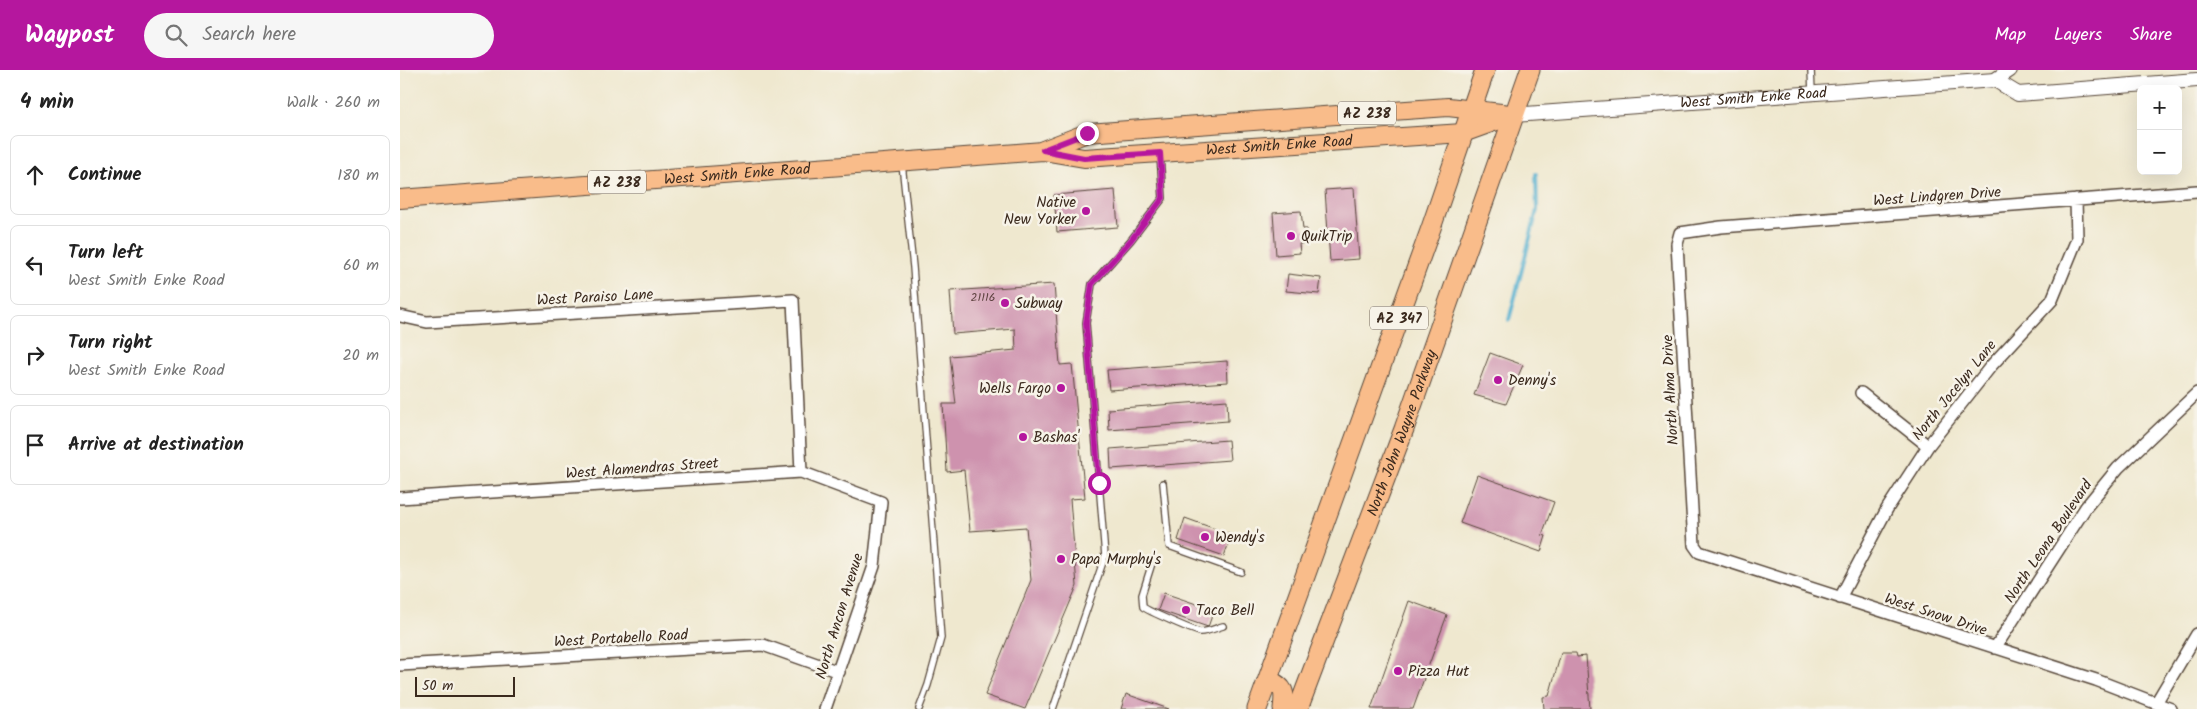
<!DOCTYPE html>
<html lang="en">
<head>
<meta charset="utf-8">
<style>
  body { margin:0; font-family:Kalam,sans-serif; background:#f6f6f6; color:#222 }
  .controls { position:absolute; right:15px; top:15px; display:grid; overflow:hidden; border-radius:8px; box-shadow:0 5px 20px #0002 }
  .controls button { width:45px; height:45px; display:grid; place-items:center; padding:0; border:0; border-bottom:1px solid #e0e0e0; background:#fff; color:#222; font:25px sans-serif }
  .scale { position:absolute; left:15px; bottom:12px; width:100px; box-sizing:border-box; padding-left:5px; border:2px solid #3b2a1e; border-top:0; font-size:14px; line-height:18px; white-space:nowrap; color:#3b2a1e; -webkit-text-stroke:4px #f7f3e8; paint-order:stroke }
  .stop { position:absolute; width:15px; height:15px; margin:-11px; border:4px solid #b5179e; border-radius:50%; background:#fff }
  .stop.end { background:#b5179e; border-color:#fff; box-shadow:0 1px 5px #0008 }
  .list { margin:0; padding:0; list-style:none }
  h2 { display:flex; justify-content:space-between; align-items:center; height:65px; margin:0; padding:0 20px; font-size:21px }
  h2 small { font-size:16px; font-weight:400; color:#767676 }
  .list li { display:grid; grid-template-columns:32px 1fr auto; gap:15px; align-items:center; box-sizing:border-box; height:80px; margin:0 10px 10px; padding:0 10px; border:1px solid #e0e0e0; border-radius:8px }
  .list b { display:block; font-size:19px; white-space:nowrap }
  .list p { margin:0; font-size:16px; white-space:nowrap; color:#767676 }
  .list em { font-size:16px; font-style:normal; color:#767676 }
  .icon { flex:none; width:28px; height:28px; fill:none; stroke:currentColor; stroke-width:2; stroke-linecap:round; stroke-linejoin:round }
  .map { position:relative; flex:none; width:1797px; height:639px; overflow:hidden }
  header { display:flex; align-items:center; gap:30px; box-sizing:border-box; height:70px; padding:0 25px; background:#b5179e; color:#fff }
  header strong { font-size:24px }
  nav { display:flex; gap:28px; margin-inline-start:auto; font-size:18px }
  .search { width:350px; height:45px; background:#f6f6f6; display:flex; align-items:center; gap:12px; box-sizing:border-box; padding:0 18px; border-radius:28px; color:#767676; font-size:19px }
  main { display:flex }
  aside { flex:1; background:#fff }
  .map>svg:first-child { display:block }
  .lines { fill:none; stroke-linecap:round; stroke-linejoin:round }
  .stream { stroke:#51afcf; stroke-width:4 }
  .building { fill:#ce92ae }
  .service-casing { stroke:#564639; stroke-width:8 }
  .minor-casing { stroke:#564639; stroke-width:14 }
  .tertiary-casing { stroke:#564639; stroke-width:16 }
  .primary-casing { stroke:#564639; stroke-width:20 }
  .trunk-casing { stroke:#564639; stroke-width:21 }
  .service { stroke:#fff; stroke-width:5.5 }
  .minor { stroke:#fff; stroke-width:11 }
  .tertiary { stroke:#fff; stroke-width:14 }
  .primary { stroke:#f9bc8a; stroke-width:18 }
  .trunk { stroke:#f9bc8a; stroke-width:19 }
  .route { stroke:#b5179e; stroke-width:6 }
  .poi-dot { fill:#b5179e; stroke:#f7f3e8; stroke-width:2 }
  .labels { text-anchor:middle; stroke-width:5; stroke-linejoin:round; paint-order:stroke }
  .number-label { font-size:12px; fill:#604442 }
  .shield { fill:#f7f3e8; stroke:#73665b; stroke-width:1 }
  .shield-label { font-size:14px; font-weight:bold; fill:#3b2a1e }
  .street-label { font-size:15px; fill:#3b2a1e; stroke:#f7f3e8 }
  .poi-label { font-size:15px; fill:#3b2a1e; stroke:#f7f3e8; text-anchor:start }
</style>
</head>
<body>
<header>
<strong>Waypost</strong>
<div class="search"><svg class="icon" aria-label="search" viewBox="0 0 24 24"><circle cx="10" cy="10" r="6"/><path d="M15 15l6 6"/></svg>Search here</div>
<nav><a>Map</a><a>Layers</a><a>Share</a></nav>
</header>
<main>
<aside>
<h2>4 min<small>Walk · 260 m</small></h2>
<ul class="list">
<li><svg class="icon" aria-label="ahead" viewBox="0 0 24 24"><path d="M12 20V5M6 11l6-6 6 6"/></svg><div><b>Continue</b></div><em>180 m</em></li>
<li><svg class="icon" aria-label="left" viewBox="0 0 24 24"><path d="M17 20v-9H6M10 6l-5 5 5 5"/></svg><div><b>Turn left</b><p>West Smith Enke Road</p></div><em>60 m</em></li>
<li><svg class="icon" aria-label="right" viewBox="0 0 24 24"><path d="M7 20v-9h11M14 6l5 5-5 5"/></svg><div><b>Turn right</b><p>West Smith Enke Road</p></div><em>20 m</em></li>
<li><svg class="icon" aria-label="arrive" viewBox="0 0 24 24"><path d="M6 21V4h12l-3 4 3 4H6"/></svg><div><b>Arrive at destination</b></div></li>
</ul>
</aside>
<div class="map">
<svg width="1797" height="639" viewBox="0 0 1797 639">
  <rect width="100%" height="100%" fill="#f7f3e8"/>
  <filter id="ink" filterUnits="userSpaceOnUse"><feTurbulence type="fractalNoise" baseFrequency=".02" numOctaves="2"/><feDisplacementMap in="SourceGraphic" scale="10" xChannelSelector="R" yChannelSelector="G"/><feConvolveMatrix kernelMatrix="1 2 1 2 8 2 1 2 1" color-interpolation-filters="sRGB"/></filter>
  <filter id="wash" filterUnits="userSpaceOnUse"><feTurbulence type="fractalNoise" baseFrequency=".0096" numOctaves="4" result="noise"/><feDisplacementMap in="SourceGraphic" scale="20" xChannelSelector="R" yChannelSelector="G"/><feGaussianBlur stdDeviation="1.12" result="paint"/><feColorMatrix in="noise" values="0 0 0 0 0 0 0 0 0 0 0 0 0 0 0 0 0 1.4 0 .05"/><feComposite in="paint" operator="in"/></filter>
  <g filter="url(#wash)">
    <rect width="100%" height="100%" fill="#efe8cf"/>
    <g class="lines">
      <path class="stream" d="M 1109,250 L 1137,140 L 1136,104"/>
    </g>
    <g id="blocks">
      <path class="building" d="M 954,118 L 959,189 L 930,191 L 925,120 Z
        M 715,120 L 718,157 L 657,162 L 654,125 Z
        M 901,141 L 903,159 L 907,159 L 908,173 L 899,174 L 900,183 L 876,185 L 873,143 Z
        M 888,204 L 921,208 L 919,224 L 886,221 Z
        M 654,214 L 660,295 L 672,294 L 685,428 L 670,429 L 677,516 L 625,639 L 585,625 L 631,510 L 626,457 L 570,461 L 564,400 L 547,402 L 543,334 L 556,334 L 550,286 L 616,280 L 615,259 L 553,264 L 550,221 Z
        M 1090,283 L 1123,295 L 1106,334 L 1074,325 Z
        M 827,291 L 828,312 L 709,320 L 707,300 Z
        M 827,330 L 828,351 L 709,360 L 708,339 Z
        M 828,370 L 830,390 L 711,399 L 710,379 Z
        M 1077,405 L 1154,432 L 1142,465 L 1146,466 L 1141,482 L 1060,453 Z
        M 785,448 L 832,465 L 824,486 L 778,470 Z
        M 764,523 L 814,540 L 808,557 L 758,540 Z
        M 1009,531 L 1047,545 L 1013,639 L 971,639 Z
        M 1161,583 L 1176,583 L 1177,587 L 1186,586 L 1190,639 L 1144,639 L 1143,627 L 1149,626 Z
        M 726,624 L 769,639 L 721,639 Z"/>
    </g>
  </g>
  <g filter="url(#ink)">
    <use href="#blocks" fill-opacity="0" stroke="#564639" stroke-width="1"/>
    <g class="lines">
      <defs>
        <path id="service" d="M 1411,0 L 1412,22
          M 502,94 L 513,197 L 541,568 L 528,615 L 519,639
          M 763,413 L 769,476 L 841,502
          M 753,490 L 742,525 L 743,537 C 748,541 794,561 800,562 C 807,562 816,558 823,556
          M 653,639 L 705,486 L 686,253 L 692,214 L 731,170 L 763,128 L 760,86"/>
        <path id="minor" d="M 0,246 L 27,252 L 393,230 L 401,402
          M 1461,323 L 1528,376
          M 0,428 L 401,402 L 481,432 L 474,496 L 425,639
          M 1440,528 L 1487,439 L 1528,376 L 1591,296 L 1652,230 L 1677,169 L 1676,130
          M 1595,578 L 1686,437 L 1718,398 L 1797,323
          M 0,595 L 363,575 L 439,602
          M 1756,633 L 1797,564
          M 1771,639 L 1696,610 L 1299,482 L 1294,475 L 1277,174 L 1280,163 L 1321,157 L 1797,121"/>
        <g id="tertiary">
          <path d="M 1595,10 L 1618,24 L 1797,10"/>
          <path id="s1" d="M 1113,45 L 1595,10 L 1610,0"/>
        </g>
        <g id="primary">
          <path d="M 643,80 L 687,63 L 1048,37 L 1110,44"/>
          <path id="s2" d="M 0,129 L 643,81 L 684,88 L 1063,63 L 1113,45"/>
        </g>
        <g id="trunk">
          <path d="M 869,610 C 885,618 885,621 883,639"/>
          <path d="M 857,639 L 1031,158 L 1085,0"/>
          <path id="s3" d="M 898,639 L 1004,359 L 1130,0"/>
        </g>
      </defs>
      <use href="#service" class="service-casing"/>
      <use href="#minor" class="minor-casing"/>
      <use href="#tertiary" class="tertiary-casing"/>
      <use href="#primary" class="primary-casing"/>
      <use href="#trunk" class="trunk-casing"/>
      <use href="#service" class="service"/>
      <use href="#minor" class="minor"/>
      <use href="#tertiary" class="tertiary"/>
      <use href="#primary" class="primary"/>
      <use href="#trunk" class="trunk"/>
    </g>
  </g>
  <g class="lines" filter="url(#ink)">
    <path class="route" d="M 687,63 L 643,80 L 684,88 L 760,83 L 763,128 L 731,170 L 692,214 L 686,253 L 699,413"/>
  </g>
  <g class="poi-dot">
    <circle cx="686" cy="141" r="5"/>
    <circle cx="891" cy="166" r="5"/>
    <circle cx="605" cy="233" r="5"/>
    <circle cx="1098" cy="310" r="5"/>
    <circle cx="661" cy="318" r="5"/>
    <circle cx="623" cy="367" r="5"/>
    <circle cx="805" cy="467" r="5"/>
    <circle cx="661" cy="489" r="5"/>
    <circle cx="786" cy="540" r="5"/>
    <circle cx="998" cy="601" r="5"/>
  </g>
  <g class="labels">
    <g class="number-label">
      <text x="583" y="231">21116</text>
    </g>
    <g class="shield">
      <rect x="938" y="31.5" width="58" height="23" rx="4"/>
      <rect x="188" y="100.5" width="58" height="23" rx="4"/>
      <rect x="970" y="236.5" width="58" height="23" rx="4"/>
    </g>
    <g class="shield-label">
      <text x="967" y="48">AZ 238</text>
      <text x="217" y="117">AZ 238</text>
      <text x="999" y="253">AZ 347</text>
    </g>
    <g class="street-label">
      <text dy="5" stroke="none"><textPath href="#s1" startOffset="241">West Smith Enke Road</textPath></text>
      <text dy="5" stroke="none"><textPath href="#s2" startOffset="882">West Smith Enke Road</textPath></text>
      <text dy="5" stroke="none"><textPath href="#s2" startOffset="338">West Smith Enke Road</textPath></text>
      <text transform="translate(1537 126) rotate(-4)" y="5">West Lindgren Drive</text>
      <text transform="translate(195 227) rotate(-3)" y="5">West Paraiso Lane</text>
      <text transform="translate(1270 320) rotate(-93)" y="5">North Alma Drive</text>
      <text transform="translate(1554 320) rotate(-51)" y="5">North Jocelyn Lane</text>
      <text dy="5" stroke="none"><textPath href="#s3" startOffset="295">North John Wayne Parkway</textPath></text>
      <text transform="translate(242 398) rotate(-4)" y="5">West Alamendras Street</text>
      <text transform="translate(1648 471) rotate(-56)" y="5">North Leona Boulevard</text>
      <text transform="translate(1536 544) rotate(18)" y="5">West Snow Drive</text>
      <text transform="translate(439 546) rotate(-73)" y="5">North Ancon Avenue</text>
      <text transform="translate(221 568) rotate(-3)" y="5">West Portabello Road</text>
    </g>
    <g class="poi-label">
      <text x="676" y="137" text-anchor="end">Native<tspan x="676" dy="17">New Yorker</tspan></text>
      <text x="901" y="171">QuikTrip</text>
      <text x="615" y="238">Subway</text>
      <text x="1108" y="315">Denny's</text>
      <text x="651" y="323" text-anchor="end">Wells Fargo</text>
      <text x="633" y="372">Bashas'</text>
      <text x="815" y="472">Wendy's</text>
      <text x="671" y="494">Papa Murphy's</text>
      <text x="796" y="545">Taco Bell</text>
      <text x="1008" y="606">Pizza Hut</text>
    </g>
  </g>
</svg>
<div class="controls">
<button>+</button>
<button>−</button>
</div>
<div class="scale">50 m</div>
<div class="stop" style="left:699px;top:413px"></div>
<div class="stop end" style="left:687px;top:63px"></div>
</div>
</main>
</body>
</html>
